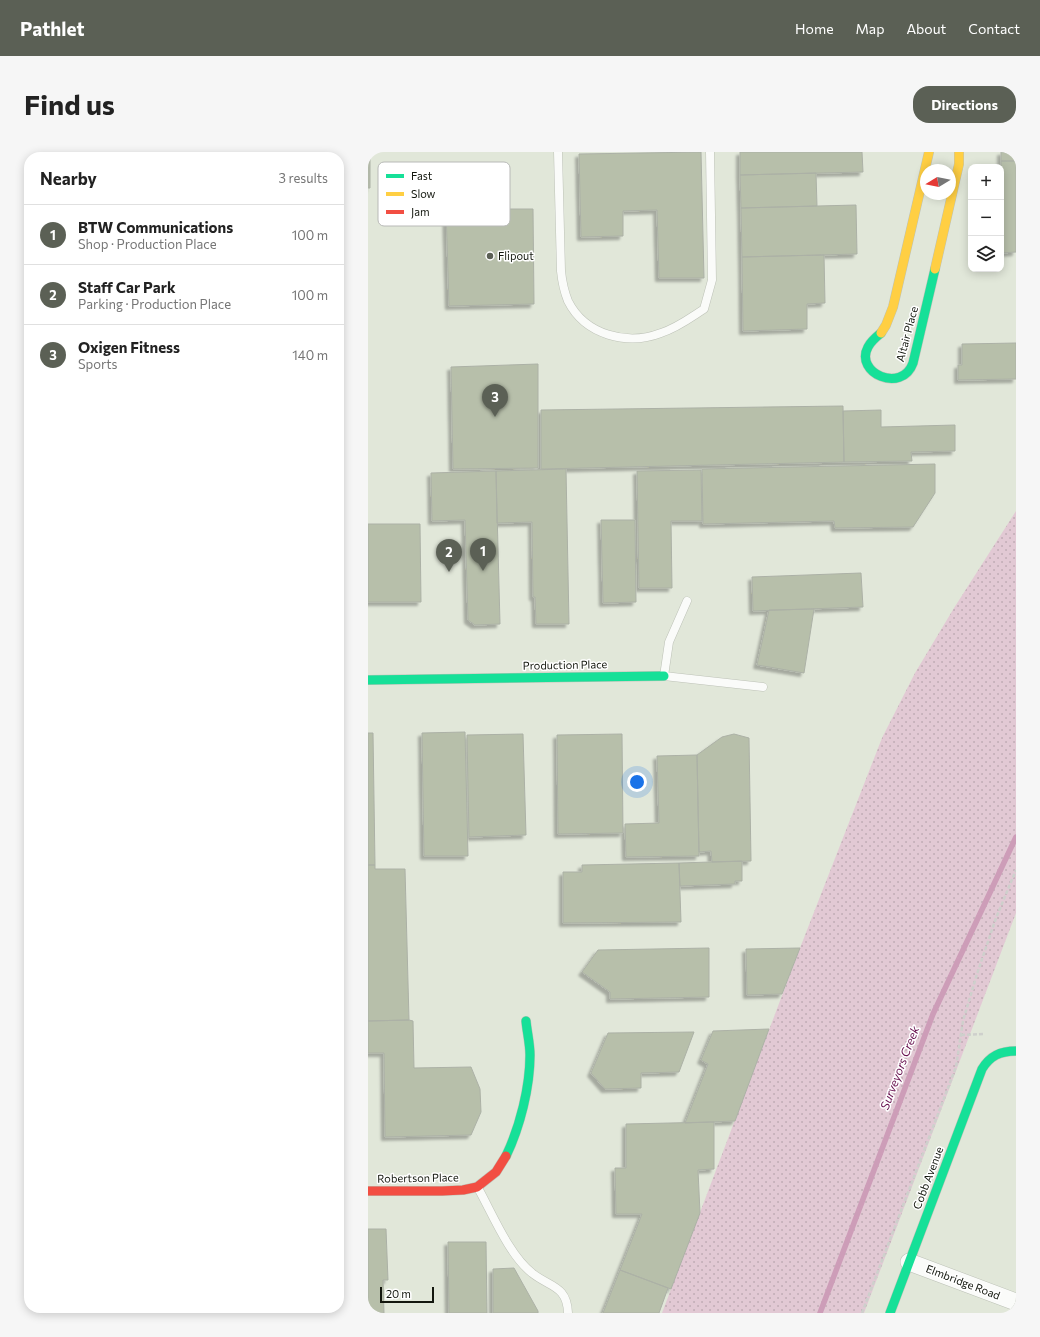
<!DOCTYPE html>
<html lang="en">
<head>
<meta charset="utf-8">
<style>
  body { margin:0; font-family:Commissioner,sans-serif; background:#f6f6f6; color:#222 }
  .controls { position:absolute; right:12px; top:12px; display:grid; overflow:hidden; border-radius:8px; box-shadow:0 2px 10px #0003 }
  .controls button { width:36px; height:36px; display:grid; place-items:center; padding:0; border:0; border-bottom:1px solid #e0e0e0; background:#fff; color:#222; font:20px sans-serif }
  .compass { position:absolute; left:552px; top:12px; width:36px; height:36px; border-radius:50%; background:#fff; box-shadow:0 2px 10px #0003; rotate:260deg }
  .scale { position:absolute; left:12px; bottom:10px; width:54px; box-sizing:border-box; padding-left:4px; border:2px solid #13170e; border-top:0; font-size:11px; line-height:14px; white-space:nowrap; color:#13170e; -webkit-text-stroke:3px #fff; paint-order:stroke }
  .you { position:absolute; left:269px; top:630px; width:14px; height:14px; margin:-10px; border:3px solid #fff; border-radius:50%; background:#1a73e8; box-shadow:0 0 0 6px #1a73e833 }
  .badge { display:grid; place-items:center; width:26px; height:26px; border-radius:50%; background:#5b6055; color:#fff; font-size:13px; font-weight:700 }
  .pin { position:absolute; translate:-50% -33px; filter:drop-shadow(0 1px 2px #0008) }
  .pin::after { content:''; position:absolute; top:21px; width:14px; height:12px; background:inherit; clip-path:polygon(0 0,100% 0,50% 100%) }
  .list { margin:0; padding:0; list-style:none }
  h2 { display:flex; justify-content:space-between; align-items:center; height:52px; margin:0; padding:0 16px; font-size:17px }
  h2 small { font-size:13px; font-weight:400; color:#767676 }
  .list li { display:grid; grid-template-columns:26px 1fr auto; gap:12px; align-items:center; box-sizing:border-box; height:60px; padding:0 16px; border-top:1px solid #e0e0e0 }
  .list b { display:block; font-size:15px; white-space:nowrap }
  .list p { margin:0; font-size:13px; white-space:nowrap; color:#767676 }
  .list em { font-size:13px; font-style:normal; color:#767676 }
  .icon { flex:none; width:22px; height:22px; fill:none; stroke:currentColor; stroke-width:2; stroke-linecap:round; stroke-linejoin:round }
  .map { position:relative; flex:none; width:648px; height:1161px; overflow:hidden; border-radius:16px }
  header { display:flex; align-items:center; gap:24px; box-sizing:border-box; height:56px; padding:0 20px; background:#5b6055; color:#fff }
  header strong { font-size:19px }
  nav { display:flex; gap:22px; margin-inline-start:auto; font-size:14px }
  .intro { display:flex; align-items:center; justify-content:space-between; box-sizing:border-box; height:96px; padding:0 24px }
  h1 { margin:0; font-size:28px }
  .button { padding:10px 18px; border-radius:16px; background:#5b6055; color:#fff; font-size:14px; font-weight:700 }
  main { display:flex; gap:24px; padding:0 24px }
  aside { flex:1; background:#fff; border-radius:16px; box-shadow:0 2px 10px #0003 }
  .map>svg:first-child { display:block }
  .park { fill:url(#park-dots) }
  .lines { fill:none; stroke-linecap:round; stroke-linejoin:round }
  .stream { stroke:#cd9db8; stroke-width:5.5 }
  .building { fill:#b7bfaa; stroke:#acb1a6; filter:url(#shadow) }
  .lane-casing { stroke:#bdc2b7; stroke-width:9 }
  .street-casing { stroke:#bdc2b7; stroke-width:18 }
  .fast-casing { stroke:#bdc2b7; stroke-width:10 }
  .slow-casing { stroke:#bdc2b7; stroke-width:10 }
  .jam-casing { stroke:#bdc2b7; stroke-width:10 }
  .path { stroke:#ced0cc; stroke-width:2.5; stroke-dasharray:4 2; stroke-linecap:butt }
  .lane { stroke:#fafbf9; stroke-width:8 }
  .street { stroke:#fafbf9; stroke-width:17 }
  .fast { stroke:#16e098; stroke-width:9 }
  .slow { stroke:#ffcf43; stroke-width:9 }
  .jam { stroke:#f24e42; stroke-width:9 }
  .poi-dot { fill:#5b6055; stroke:#fff; stroke-width:1.5 }
  .labels { text-anchor:middle; stroke-width:3; stroke-linejoin:round; paint-order:stroke }
  .poi-label { font-size:11px; fill:#13170e; stroke:#fff; text-anchor:start }
  .street-label { font-size:11px; fill:#13170e; stroke:#fff }
  .water-label { font-size:12px; font-style:italic; fill:#67104f; stroke:#fff }
  .key { fill:#fff; stroke:#b8b9b7; stroke-width:1 }
  .key-label { font-size:11px; fill:#13170e }
</style>
</head>
<body>
<header>
<strong>Pathlet</strong>
<nav><a>Home</a><a>Map</a><a>About</a><a>Contact</a></nav>
</header>
<div class="intro"><h1>Find us</h1><a class="button">Directions</a></div>
<main>
<aside>
<h2>Nearby<small>3 results</small></h2>
<ul class="list">
<li><span class="badge">1</span><div><b>BTW Communications</b><p>Shop · Production Place</p></div><em>100 m</em></li>
<li><span class="badge">2</span><div><b>Staff Car Park</b><p>Parking · Production Place</p></div><em>100 m</em></li>
<li><span class="badge">3</span><div><b>Oxigen Fitness</b><p>Sports</p></div><em>140 m</em></li>
</ul>
</aside>
<div class="map">
<svg width="648" height="1161" viewBox="0 0 648 1161">
  <defs>
    <pattern id="park-dots" width="8" height="8" patternUnits="userSpaceOnUse"><rect width="8" height="8" fill="#e2c9d4"/><path d="M2 2h.1M6 6h.1" fill="none" stroke="#c1acb5" stroke-width="1.8" stroke-linecap="round"/></pattern>
    <filter id="shadow"><feDropShadow dx="-3.5" dy="3.5" stdDeviation="1" flood-color="#0004"/></filter>
  </defs>
  <rect width="100%" height="100%" fill="#e1e7d9"/>
  <path class="park" d="M 648,359 L 648,761 L 496,1161 L 294,1161 L 432,796 L 514,586 L 547,521 L 586,456 Z"/>
  <g class="lines">
    <path class="stream" d="M 452,1161 L 565,862 L 648,685"/>
  </g>
  <path class="building" d="M 0,0 L 2,0 L 2,36 L 0,36 Z
    M 333,0 L 336,126 L 291,126 L 289,58 L 255,59 L 255,84 L 213,85 L 211,2 Z
    M 372,0 L 494,0 L 495,20 L 372,23 Z
    M 633,0 L 648,0 L 648,9 L 633,9 Z
    M 633,9 L 648,9 L 648,100 L 633,101 Z
    M 448,21 L 449,54 L 373,56 L 372,23 Z
    M 488,53 L 489,102 L 374,105 L 373,56 Z
    M 78,57 L 165,57 L 166,152 L 81,154 Z
    M 456,103 L 457,151 L 439,152 L 439,177 L 375,179 L 374,105 Z
    M 648,191 L 648,227 L 590,228 L 590,213 L 594,213 L 594,192 Z
    M 170,212 L 170,316 L 85,317 L 83,215 Z
    M 475,254 L 476,310 L 173,317 L 173,258 Z
    M 513,258 L 513,275 L 587,273 L 587,299 L 543,300 L 544,309 L 476,310 L 475,259 Z
    M 567,312 L 567,341 L 545,375 L 467,376 L 466,369 L 335,372 L 334,317 Z
    M 198,317 L 201,472 L 168,472 L 167,445 L 165,445 L 164,370 L 129,371 L 128,319 Z
    M 333,318 L 334,369 L 303,369 L 304,436 L 271,436 L 269,319 Z
    M 128,319 L 132,472 L 107,473 L 100,468 L 97,368 L 64,369 L 63,321 Z
    M 233,368 L 267,368 L 268,450 L 235,451 Z
    M 0,372 L 52,372 L 53,450 L 0,450 Z
    M 493,421 L 495,455 L 385,459 L 384,425 Z
    M 446,457 L 436,521 L 389,513 L 401,458 Z
    M 97,580 L 100,704 L 56,704 L 54,581 Z
    M 0,581 L 5,581 L 7,713 L 0,713 Z
    M 155,582 L 158,683 L 101,685 L 99,583 Z
    M 254,582 L 255,681 L 190,682 L 189,583 Z
    M 366,582 L 381,586 L 383,709 L 344,710 L 343,699 L 331,700 L 329,603 L 354,585 Z
    M 329,603 L 331,704 L 258,705 L 257,672 L 291,671 L 289,604 Z
    M 374,709 L 374,729 L 367,729 L 367,732 L 312,734 L 311,711 Z
    M 311,711 L 313,770 L 195,771 L 195,720 L 214,720 L 214,713 Z
    M 0,713 L 7,713 L 7,717 L 37,717 L 41,868 L 0,869 Z
    M 341,796 L 341,845 L 242,847 L 242,840 L 214,820 L 230,798 Z
    M 432,796 L 414,842 L 379,843 L 378,797 Z
    M 41,868 L 45,869 L 46,916 L 103,915 L 112,937 L 113,960 L 103,983 L 17,985 L 16,901 L 0,901 L 0,869 Z
    M 401,877 L 367,969 L 317,971 L 340,912 L 333,908 L 345,879 Z
    M 326,880 L 311,920 L 273,921 L 273,936 L 237,937 L 223,921 L 240,881 Z
    M 346,970 L 346,1017 L 330,1018 L 332,1061 L 303,1137 L 252,1118 L 274,1062 L 248,1062 L 247,1016 L 258,1016 L 258,972 Z
    M 0,1077 L 18,1077 L 20,1128 L 15,1128 L 16,1161 L 0,1161 Z
    M 80,1090 L 118,1090 L 119,1161 L 81,1161 Z
    M 146,1116 L 170,1159 L 170,1161 L 125,1161 L 125,1117 Z
    M 252,1118 L 300,1136 L 291,1161 L 235,1161 Z"/>
  <g class="lines">
    <defs>
      <path id="lane" d="M 190,0 L 193,119 C 194,129 196,139 200,149 C 217,183 259,194 293,181 C 309,176 322,166 336,157 L 344,128 L 342,0
        M 319,449 L 301,490 L 296,524 L 395,535
        M 110,1036 C 124,1061 141,1103 164,1121 C 181,1135 199,1133 200,1161"/>
      <path id="street" d="M 541,1110 L 648,1150"/>
      <path id="fast" d="M 513,181 C 508,185 503,189 500,195 C 486,221 534,242 545,211 L 567,117
        M 0,528 L 296,524
        M 138,1004 C 152,975 162,935 162,903 C 162,892 159,880 158,869
        M 522,1161 L 614,917 C 622,904 632,899 648,899"/>
      <path id="slow" d="M 567,117 L 591,12 L 591,0
        M 513,181 L 518,173 L 525,155 L 561,0"/>
      <path id="jam" d="M 0,1039 L 74,1039 L 95,1038 L 109,1035 L 128,1020 L 138,1004"/>
    </defs>
    <use href="#lane" class="lane-casing"/>
    <use href="#street" class="street-casing"/>
    <use href="#fast" class="fast-casing"/>
    <use href="#slow" class="slow-casing"/>
    <use href="#jam" class="jam-casing"/>
    <path class="path" d="M 593,883 L 615,882
      M 494,1161 L 588,915 L 595,869 L 609,822 L 628,766 L 648,718"/>
    <use href="#lane" class="lane"/>
    <use href="#street" class="street"/>
    <use href="#fast" class="fast"/>
    <use href="#slow" class="slow"/>
    <use href="#jam" class="jam"/>
  </g>
  <circle class="poi-dot" cx="122" cy="104" r="4"/>
  <g class="labels">
    <g class="poi-label">
      <text x="130" y="108">Flipout</text>
    </g>
    <g class="street-label">
      <text transform="translate(539 182) rotate(-75)" y="4">Altair Place</text>
      <text transform="translate(197 513) rotate(-1)" y="4">Production Place</text>
      <text transform="translate(50 1026) rotate(-1)" y="4">Robertson Place</text>
      <text transform="translate(560 1026) rotate(-69)" y="4">Cobb Avenue</text>
      <text transform="translate(595 1130) rotate(21)" y="4">Elmbridge Road</text>
    </g>
    <g class="water-label">
      <text transform="translate(532 916) rotate(-69)" y="4">Surveyors Creek</text>
    </g>
  </g>
  <rect x="10" y="10" width="132" height="64" rx="6" class="key"/>
  <rect x="18" y="22" width="18" height="4" fill="#16e098"/>
  <rect x="18" y="40" width="18" height="4" fill="#ffcf43"/>
  <rect x="18" y="58" width="18" height="4" fill="#f24e42"/>
  <g class="key-label">
    <text x="43" y="28">Fast</text>
    <text x="43" y="46">Slow</text>
    <text x="43" y="64">Jam</text>
  </g>
</svg>
<div class="controls">
<button>+</button>
<button>−</button>
<button><svg class="icon" aria-label="layers" viewBox="0 0 24 24"><path d="M12 4l9 5-9 5-9-5zM3 14l9 5 9-5"/></svg></button>
</div>
<svg class="compass" viewBox="-18 -18 36 36"><path d="M0-13l5 13h-10z" fill="#e53935"/><path d="M0 13l5-13h-10z" fill="#767676"/></svg>
<div class="scale">20 m</div>
<div class="you"></div>
<div class="pin badge" style="left:115px;top:419px">1</div>
<div class="pin badge" style="left:81px;top:420px">2</div>
<div class="pin badge" style="left:127px;top:265px">3</div>
</div>
</main>
</body>
</html>
